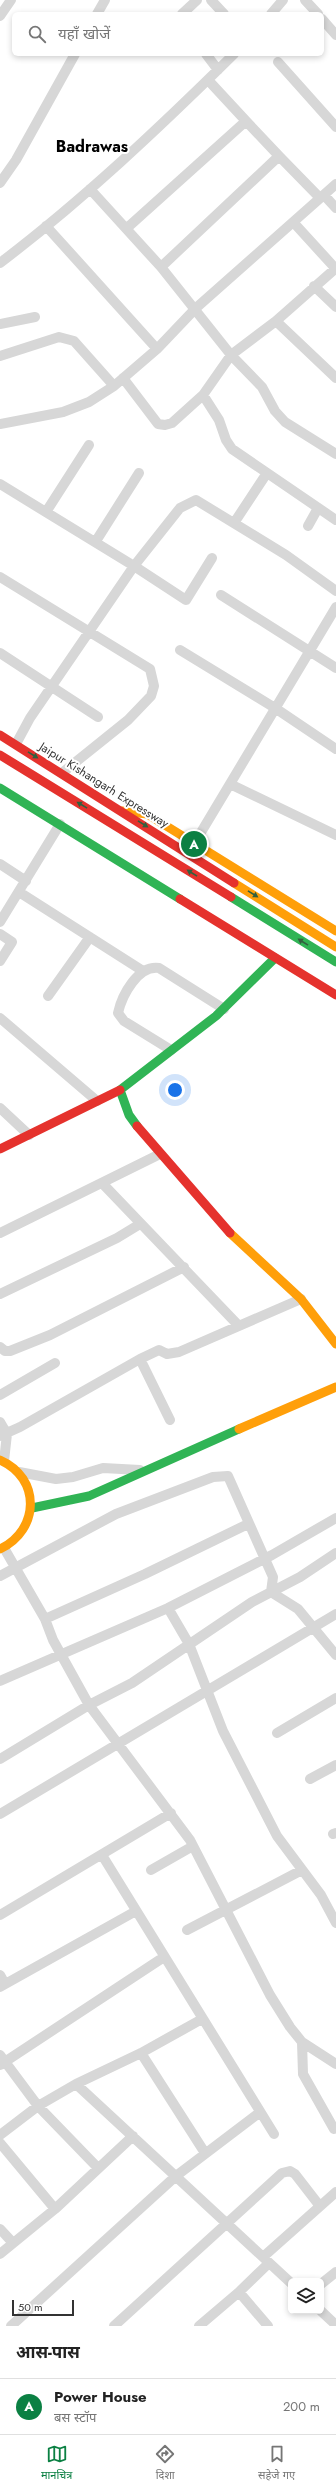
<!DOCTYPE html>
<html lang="hi">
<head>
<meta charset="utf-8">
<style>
  body { margin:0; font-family:Jost,"Noto Sans Devanagari",sans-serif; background:#f2f2f2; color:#222 }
  .controls { position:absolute; right:12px; bottom:12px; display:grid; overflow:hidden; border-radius:6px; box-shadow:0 2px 6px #0003 }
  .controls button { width:36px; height:36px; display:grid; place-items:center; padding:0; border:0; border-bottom:1px solid #e0e0e0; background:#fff; color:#222; font:20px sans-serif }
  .scale { position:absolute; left:12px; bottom:10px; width:62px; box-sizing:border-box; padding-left:4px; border:2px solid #333; border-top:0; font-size:11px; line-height:14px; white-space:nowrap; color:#333; -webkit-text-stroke:3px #fff; paint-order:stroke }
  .you { position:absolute; left:175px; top:1090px; width:14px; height:14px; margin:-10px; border:3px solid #fff; border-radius:50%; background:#1a73e8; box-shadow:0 0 0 6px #1a73e833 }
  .badge { display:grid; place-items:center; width:26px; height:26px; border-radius:50%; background:#0b8043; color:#fff; font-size:13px; font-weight:700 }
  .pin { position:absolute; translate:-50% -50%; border:2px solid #fff; box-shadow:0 1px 4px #0006 }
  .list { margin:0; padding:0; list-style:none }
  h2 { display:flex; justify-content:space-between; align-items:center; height:52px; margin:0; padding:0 16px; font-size:17px }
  h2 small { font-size:13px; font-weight:400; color:#767676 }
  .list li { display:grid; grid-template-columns:26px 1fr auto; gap:12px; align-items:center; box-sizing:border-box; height:56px; padding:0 16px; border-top:1px solid #e0e0e0 }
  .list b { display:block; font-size:15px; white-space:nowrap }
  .list p { margin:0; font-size:13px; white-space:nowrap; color:#767676 }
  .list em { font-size:13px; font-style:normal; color:#767676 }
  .icon { flex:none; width:22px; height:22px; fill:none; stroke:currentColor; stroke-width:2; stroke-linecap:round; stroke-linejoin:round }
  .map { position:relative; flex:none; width:336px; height:2326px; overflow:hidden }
  .search { position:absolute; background:#fff; box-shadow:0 2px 6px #0003; left:12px; right:12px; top:12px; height:44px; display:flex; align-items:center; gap:10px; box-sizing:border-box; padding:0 14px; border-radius:6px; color:#767676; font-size:15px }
  .sheet { height:108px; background:#fff }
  nav { display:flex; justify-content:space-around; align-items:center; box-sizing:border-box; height:56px; border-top:1px solid #e0e0e0; background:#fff; font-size:11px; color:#767676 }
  nav a { display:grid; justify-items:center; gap:2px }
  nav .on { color:#0b8043 }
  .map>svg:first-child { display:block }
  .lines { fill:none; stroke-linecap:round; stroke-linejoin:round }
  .street { stroke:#d7d7d7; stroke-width:10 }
  .fast { stroke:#30b455; stroke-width:9 }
  .slow { stroke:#ff9f0a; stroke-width:9 }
  .jam { stroke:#e5322d; stroke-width:9 }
  .oneway { fill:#32603f }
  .labels { text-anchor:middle; stroke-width:4; stroke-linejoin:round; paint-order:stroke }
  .street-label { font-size:12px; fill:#333; stroke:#fff }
  .district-label { font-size:16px; font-weight:bold; fill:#000; stroke:#fff }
</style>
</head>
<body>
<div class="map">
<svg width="336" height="2326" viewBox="0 0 336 2326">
  <rect width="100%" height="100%" fill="#fff"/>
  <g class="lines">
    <path class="street" d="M 211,0 L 224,14
      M 305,0 L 318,14
      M 97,14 L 105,0
      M 182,14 L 197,0
      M 271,14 L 283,0
      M 0,16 L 11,0
      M 322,19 L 336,35
      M 206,54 L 218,70
      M 278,62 L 336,127
      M 208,80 L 246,121
      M 0,183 L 16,160 L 75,54
      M 90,189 L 161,267 L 231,355 L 262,387 L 275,411 L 285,422 L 336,454
      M 324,195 L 336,208
      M 294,223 L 335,268
      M 46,226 L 157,349
      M 127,228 L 246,121 L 279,156
      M 0,263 C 83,200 160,127 234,54
      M 161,267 L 279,156 L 320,198
      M 314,286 L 336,307
      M 276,321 L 336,378
      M 0,324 L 35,317
      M 0,356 L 59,337 L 74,341 L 114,386
      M 123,378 L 158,424 L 165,425 L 172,423 L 203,395 L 231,355 L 276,321 L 336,268
      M 203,395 L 219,420 L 226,440 L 232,449 L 336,520
      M 0,424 L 63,412 L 89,402 L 114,386 L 157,349 L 196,308 L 336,184
      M 0,484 L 134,566 L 30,718 L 16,744
      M 46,512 L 89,445
      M 234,523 L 267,473
      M 308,526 L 318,508
      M 96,541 L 139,473
      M 212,558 L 186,600 L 134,566 L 180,508 L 196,500 L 286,555 L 336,591
      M 0,577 L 150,669 L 154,686 L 151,696 L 128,720 L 62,773
      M 221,595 L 336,668
      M 180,650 L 275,708 L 336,749
      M 0,653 L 98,717
      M 230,784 L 336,835
      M 194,844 L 336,607
      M 0,864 L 26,881
      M 19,892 L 143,971
      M 0,922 L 60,824
      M 0,934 L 12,942 L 0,961
      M 48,996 L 90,937
      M 0,1018 L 97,1101
      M 171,1050 L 124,1021 L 118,1013 C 122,995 138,965 159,968 L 224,1009
      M 0,1108 L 29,1135
      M 102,1183 L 239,1326
      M 0,1233 L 160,1154
      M 0,1294 L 117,1238 L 140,1224
      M 0,1347 L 5,1351 L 10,1351 L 50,1335 L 184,1267
      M 140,1359 L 170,1420
      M 0,1395 L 55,1363
      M 0,1422 L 7,1434 L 4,1461
      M 0,1436 L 20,1427 L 140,1359 L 159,1350 L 167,1354 L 179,1352 L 301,1299
      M 19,1472 L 56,1479 L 73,1477 L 103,1468 L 140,1470
      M 4,1548 L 45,1619 L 53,1640 L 89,1705 L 190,1840 L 270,1995 L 290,2027 L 302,2042 L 336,2064
      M 0,1576 L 116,1514 L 213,1477 L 228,1476 L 273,1577 L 271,1592 L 298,1609 L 336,1655
      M 168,1608 L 189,1644 L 223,1731 L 277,1836 L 321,1895 L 336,1923
      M 45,1619 L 145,1574 L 248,1524
      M 0,1681 L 168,1608 L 272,1555 L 336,1518
      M 277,1733 L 336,1698
      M 0,1759 L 89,1705 L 132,1683 L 252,1602 L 300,1577 L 336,1553
      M 310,1779 L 336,1765
      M 0,1814 L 336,1614
      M 333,1834 L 336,1833
      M 102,1855 L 274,2134
      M 151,1870 L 193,1846
      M 0,1915 L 171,1813
      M 187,1930 L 302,1870
      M 0,1975 L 5,1984
      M 0,1987 L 136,1911
      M 302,2042 L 303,2074 L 334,2129
      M 141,2053 L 205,2153
      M 0,2055 L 38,2106 L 98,2168
      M 0,2065 L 164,1957
      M 76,2084 L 291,2283
      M 0,2135 L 38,2106 L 76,2084 L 141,2053 L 202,2019
      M 0,2143 L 55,2209
      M 0,2229 L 13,2243
      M 0,2254 L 55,2209 L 133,2136
      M 263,2257 L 336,2192
      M 321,2284 L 336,2272
      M 239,2292 L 268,2326
      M 321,2311 L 336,2325
      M 11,2326 L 176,2176 L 259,2113
      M 114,2326 L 282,2173 L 290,2171 L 295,2174 L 319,2205
      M 199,2326 L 239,2292 L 269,2263"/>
    <path class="fast" d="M 0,788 L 180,899
      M 231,897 L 336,962
      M 137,1126 L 129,1115 L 120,1090 L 216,1016 L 275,958
      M 32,1508 L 89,1496 L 239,1429"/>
    <path class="slow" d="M 122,811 L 147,814 L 336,931
      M 234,883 L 336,947
      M 230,1233 L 301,1299 L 336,1344
      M 239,1429 L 336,1387
      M 0,1460 C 41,1478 40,1530 0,1549"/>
    <path class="jam" d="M 0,735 L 234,883
      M 0,755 L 231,897
      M 180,899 L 336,995
      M 137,1126 L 230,1233
      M 0,1149 L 120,1090"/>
  </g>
  <defs><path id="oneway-solid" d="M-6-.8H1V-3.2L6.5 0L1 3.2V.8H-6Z"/></defs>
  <g class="oneway">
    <use href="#oneway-solid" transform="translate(33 755) rotate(32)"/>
    <use href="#oneway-solid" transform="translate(82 805) rotate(-149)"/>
    <use href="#oneway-solid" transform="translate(143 824) rotate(32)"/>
    <use href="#oneway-solid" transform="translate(192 873) rotate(-148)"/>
    <use href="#oneway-solid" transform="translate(253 894) rotate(32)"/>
    <use href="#oneway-solid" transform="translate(303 942) rotate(-148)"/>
  </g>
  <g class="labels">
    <g class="street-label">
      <text transform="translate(104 785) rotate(32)" y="4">Jaipur Kishangarh Expressway</text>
    </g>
    <g class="district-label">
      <text x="92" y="152">Badrawas</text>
    </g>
  </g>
</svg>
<div class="controls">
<button><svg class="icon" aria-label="layers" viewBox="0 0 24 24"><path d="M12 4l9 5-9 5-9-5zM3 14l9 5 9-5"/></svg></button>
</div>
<div class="scale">50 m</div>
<div class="you"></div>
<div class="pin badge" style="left:194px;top:844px">A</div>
<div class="search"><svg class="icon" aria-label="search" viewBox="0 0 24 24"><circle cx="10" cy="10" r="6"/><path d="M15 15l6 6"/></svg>यहाँ खोजें</div>
</div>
<section class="sheet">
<h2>आस-पास<small></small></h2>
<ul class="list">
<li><span class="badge">A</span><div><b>Power House</b><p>बस स्टॉप</p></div><em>200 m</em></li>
</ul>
</section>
<nav>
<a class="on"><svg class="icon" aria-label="map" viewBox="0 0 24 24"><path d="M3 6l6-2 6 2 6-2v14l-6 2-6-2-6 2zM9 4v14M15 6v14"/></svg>मानचित्र</a>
<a><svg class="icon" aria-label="directions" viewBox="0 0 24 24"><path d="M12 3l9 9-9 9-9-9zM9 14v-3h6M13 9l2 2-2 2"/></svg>दिशा</a>
<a><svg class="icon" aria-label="saved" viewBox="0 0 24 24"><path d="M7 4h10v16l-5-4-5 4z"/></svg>सहेजे गए</a>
</nav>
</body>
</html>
